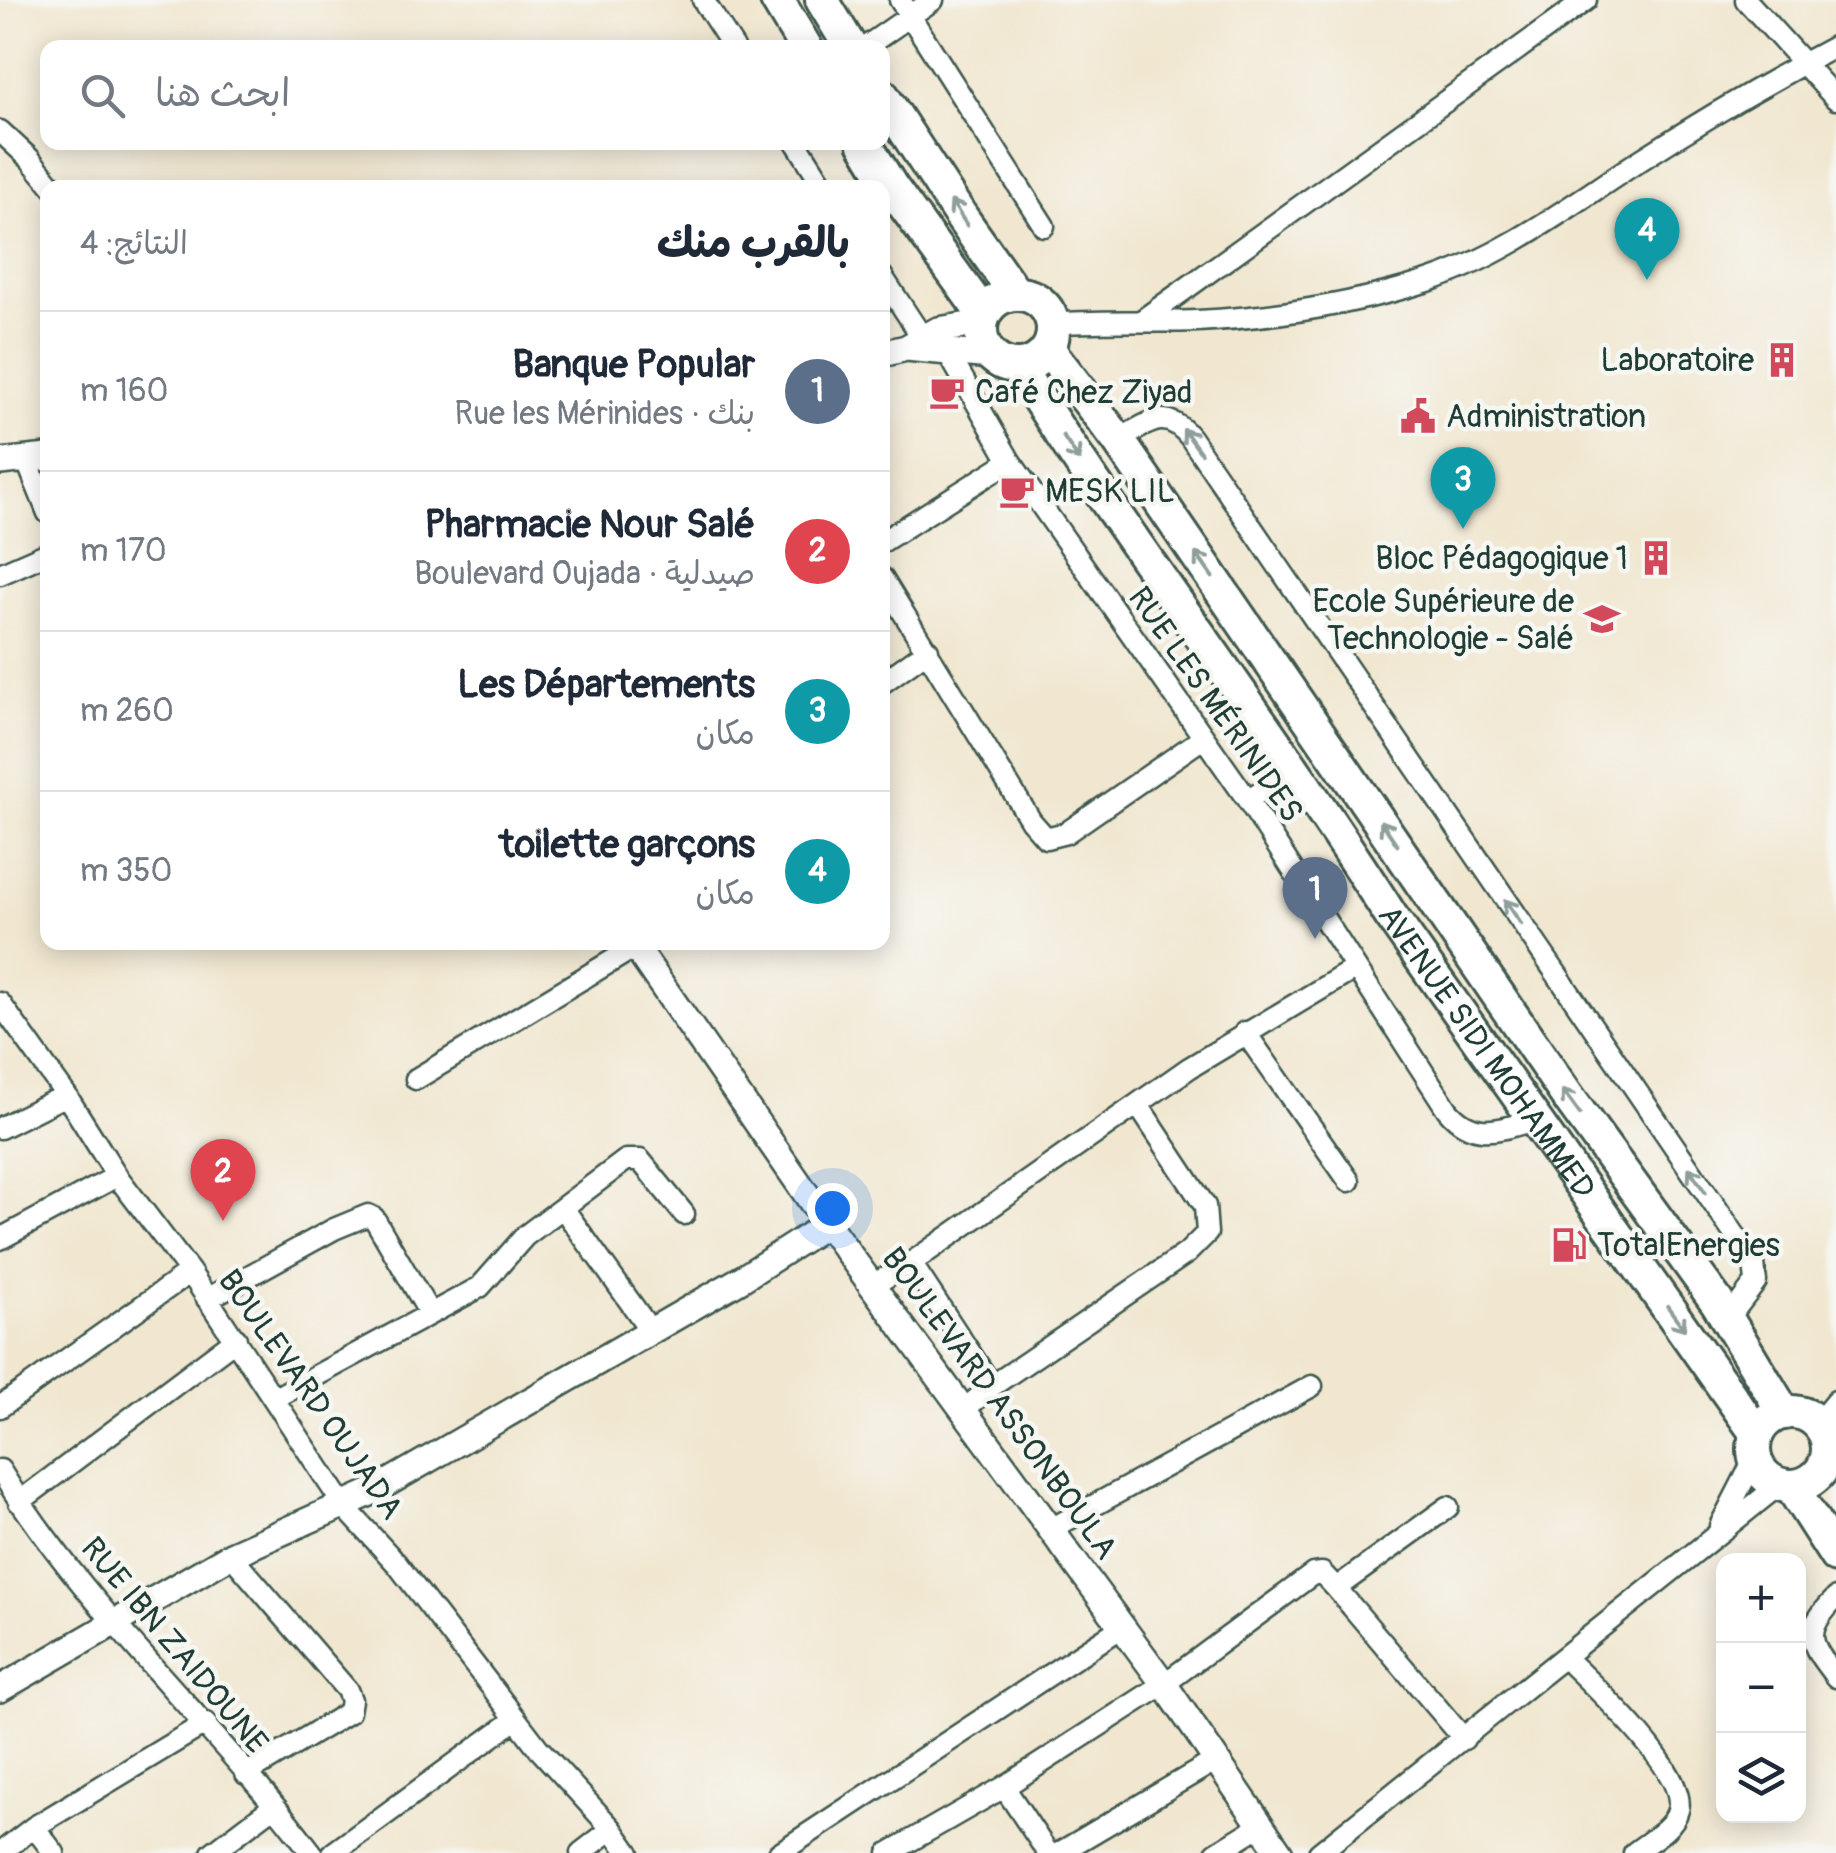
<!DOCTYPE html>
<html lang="ar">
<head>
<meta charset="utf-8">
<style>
  body { margin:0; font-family:Pangolin,"Playpen Sans Arabic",sans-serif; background:#f2f2f3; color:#1f2937; direction:rtl }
  .controls { position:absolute; right:30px; bottom:30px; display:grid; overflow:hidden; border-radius:20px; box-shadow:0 5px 25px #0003 }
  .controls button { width:90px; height:90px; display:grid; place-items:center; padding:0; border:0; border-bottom:2px solid #e0e1e3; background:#fff; color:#1f2937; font:50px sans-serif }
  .you { position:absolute; left:832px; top:1208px; width:35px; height:35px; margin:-25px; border:8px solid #fff; border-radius:50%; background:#1a73e8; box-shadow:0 0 0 15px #1a73e833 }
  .badge { display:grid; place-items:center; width:65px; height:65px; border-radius:50%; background:#d1495b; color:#fff; font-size:32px; font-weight:700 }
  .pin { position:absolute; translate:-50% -82px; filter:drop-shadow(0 2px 5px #0008) }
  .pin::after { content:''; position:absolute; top:52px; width:35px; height:30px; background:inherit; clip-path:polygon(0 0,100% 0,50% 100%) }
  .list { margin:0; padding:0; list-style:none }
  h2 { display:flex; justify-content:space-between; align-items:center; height:130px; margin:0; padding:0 40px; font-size:42px }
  h2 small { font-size:32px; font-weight:400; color:#747a83 }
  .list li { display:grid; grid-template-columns:65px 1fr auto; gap:30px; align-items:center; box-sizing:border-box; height:160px; padding:0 40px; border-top:2px solid #e0e1e3 }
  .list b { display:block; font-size:38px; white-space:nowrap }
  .list p { margin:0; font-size:32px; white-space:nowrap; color:#747a83 }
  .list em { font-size:32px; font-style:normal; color:#747a83 }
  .icon { flex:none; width:55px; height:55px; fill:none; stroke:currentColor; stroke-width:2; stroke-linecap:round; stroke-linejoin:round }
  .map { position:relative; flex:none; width:1836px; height:1853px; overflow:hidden; direction:ltr }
  .search { position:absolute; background:#fff; box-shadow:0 5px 25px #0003; left:40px; top:40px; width:850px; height:110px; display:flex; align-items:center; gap:25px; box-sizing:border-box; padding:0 35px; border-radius:20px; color:#747a83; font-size:38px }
  .panel { position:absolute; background:#fff; box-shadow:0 5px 25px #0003; left:40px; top:180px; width:850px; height:770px; border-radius:20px; direction:rtl }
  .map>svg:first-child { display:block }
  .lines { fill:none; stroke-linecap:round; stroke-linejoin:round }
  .minor-casing { stroke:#3e564b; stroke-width:25 }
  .tertiary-casing { stroke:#3e564b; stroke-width:30 }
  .primary-casing { stroke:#3e564b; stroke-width:38 }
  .minor { stroke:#fff; stroke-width:20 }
  .tertiary { stroke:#fff; stroke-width:25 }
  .primary { stroke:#fff; stroke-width:32 }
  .oneway { stroke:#8f9e9a }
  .labels { text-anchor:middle; stroke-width:9; stroke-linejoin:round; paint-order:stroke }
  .poi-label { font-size:32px; fill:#1f3d34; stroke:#f6f6f2; text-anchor:start }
  .street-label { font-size:32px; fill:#1f3d34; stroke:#f6f6f2 }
</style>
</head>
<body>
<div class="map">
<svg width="1836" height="1853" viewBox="0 0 1836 1853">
  <rect width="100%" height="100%" fill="#f6f6f2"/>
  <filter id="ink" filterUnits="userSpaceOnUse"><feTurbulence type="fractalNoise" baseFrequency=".01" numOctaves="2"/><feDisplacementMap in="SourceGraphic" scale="20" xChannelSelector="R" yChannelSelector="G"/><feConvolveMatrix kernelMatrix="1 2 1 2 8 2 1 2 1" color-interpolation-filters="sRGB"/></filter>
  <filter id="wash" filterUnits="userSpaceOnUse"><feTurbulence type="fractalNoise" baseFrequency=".0048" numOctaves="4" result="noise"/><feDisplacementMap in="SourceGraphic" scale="40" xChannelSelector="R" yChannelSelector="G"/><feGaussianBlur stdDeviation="2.25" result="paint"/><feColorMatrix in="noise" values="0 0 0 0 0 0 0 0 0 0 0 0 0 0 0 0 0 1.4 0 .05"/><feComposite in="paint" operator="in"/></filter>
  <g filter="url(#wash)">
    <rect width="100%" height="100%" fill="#f1e7d0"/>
  </g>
  <g filter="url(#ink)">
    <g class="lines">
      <defs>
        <path id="minor" d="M 703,0 L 734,48
          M 900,0 L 1044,226
          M 1746,0 L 1836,99
          M 864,48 L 933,0
          M 0,131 L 30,159 L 54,188
          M 796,142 L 825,188
          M 882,276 L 922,337
          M 1141,321 L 1586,0
          M 1053,324 C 1101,319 1149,323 1197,321 C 1274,317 1355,304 1428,281 C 1505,256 1572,204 1639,161 C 1704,119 1768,82 1836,46
          M 948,353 L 1010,461 L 1247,799 L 1447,1109 C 1473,1141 1499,1130 1534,1120
          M 1118,440 C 1148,424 1164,406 1190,437 L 1754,1263 L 1756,1282 L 1727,1320
          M 26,459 L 48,513
          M 882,542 L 1010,461
          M 0,574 L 48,553
          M 882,578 L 1031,821 L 1046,838 L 1066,833 L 1203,738
          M 882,683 L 928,650
          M 1247,799 L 1296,773
          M 0,1003 L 66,1095 L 117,1176 L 190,1272 L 344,1506 L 397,1564 L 539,1749 L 612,1829 L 629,1853
          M 1245,1032 L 1349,1181
          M 416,1079 L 635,947
          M 0,1128 L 66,1095
          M 563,1208 L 650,1330
          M 0,1239 L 117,1176
          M 911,1263 L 992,1386
          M 874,1284 L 911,1263 L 1189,1068 L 1356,968
          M 207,1299 L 334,1229 L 368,1215 L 374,1218 L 430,1314
          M 275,1398 L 480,1287 L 525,1236 L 626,1160 L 640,1160 L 684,1214
          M 0,1407 L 190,1272
          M 965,1409 L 992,1386 L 1187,1253 L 1207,1233 L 1205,1206 L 1138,1105
          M 1817,1424 L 1836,1401
          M 0,1470 C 84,1608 214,1723 312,1853
          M 19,1502 L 236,1339
          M 1720,1526 L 1755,1458
          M 1051,1529 L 1312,1386
          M 231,1555 L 347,1690 L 351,1700 L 349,1712 L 246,1774
          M 1336,1588 L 1464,1739
          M 1836,1598 C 1802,1632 1809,1643 1836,1677
          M 1564,1657 C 1590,1682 1689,1773 1678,1810 C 1673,1829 1649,1841 1634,1853
          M 1004,1787 L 1048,1853
          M 34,1827 L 54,1853
          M 0,1853 L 34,1827 L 206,1723
          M 212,1853 L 274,1806
          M 333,1853 L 516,1719
          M 581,1853 L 612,1829
          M 779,1853 L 1122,1627
          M 889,1853 L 1004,1787 L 1164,1684 L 1313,1574 L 1322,1573 L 1336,1588 L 1448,1507
          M 1059,1853 L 1218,1759
          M 1216,1853 L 1261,1825
          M 1319,1853 L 1779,1485"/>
        <path id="tertiary" d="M 906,348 L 991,356
          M 882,354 L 906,348 L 938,330 L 981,323
          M 0,462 L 48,457
          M 632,942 L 827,1224 L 1164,1684 L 1280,1853
          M 0,1689 L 231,1555 L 372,1492 L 743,1278 L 827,1224"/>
        <g id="primary">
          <path d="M 777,0 L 806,48"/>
          <path d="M 822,0 L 851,48"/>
          <path d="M 882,95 L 962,218 L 1015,293"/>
          <path d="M 864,142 L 892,188 L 984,315"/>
          <circle cx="1017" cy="330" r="36"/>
          <path d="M 1048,349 L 1118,440 L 1568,1097 L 1717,1302 L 1784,1413"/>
          <path id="s1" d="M 1018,367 C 1136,554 1272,729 1391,916 L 1757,1434"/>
          <circle cx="1791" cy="1449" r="37"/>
          <path d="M 1791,1486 L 1836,1556"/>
        </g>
      </defs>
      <use href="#minor" class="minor-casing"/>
      <use href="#tertiary" class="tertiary-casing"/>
      <use href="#primary" class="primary-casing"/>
      <use href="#minor" class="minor"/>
      <use href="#tertiary" class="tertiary"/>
      <use href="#primary" class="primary"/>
    </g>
    <defs><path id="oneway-shaft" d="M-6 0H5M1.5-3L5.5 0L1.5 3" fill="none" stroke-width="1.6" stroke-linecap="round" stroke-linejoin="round" transform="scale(2.5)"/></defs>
    <g class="oneway">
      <use href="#oneway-shaft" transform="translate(959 213) rotate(-123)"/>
      <use href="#oneway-shaft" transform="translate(1192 441) rotate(-126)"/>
      <use href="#oneway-shaft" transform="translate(1071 448) rotate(56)"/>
      <use href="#oneway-shaft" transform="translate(1204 565) rotate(-125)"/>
      <use href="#oneway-shaft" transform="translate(1389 833) rotate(-124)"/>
      <use href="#oneway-shaft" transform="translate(1513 912) rotate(-124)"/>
      <use href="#oneway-shaft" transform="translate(1571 1102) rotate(-126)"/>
      <use href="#oneway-shaft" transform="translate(1697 1180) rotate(-124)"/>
      <use href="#oneway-shaft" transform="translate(1676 1318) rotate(54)"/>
    </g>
  </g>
  <defs>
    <symbol id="building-bare" viewBox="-9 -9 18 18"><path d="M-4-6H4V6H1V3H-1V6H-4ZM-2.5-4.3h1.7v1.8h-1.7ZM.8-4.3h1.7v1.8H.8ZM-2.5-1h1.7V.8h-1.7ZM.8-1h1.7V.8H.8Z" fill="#d1495b" stroke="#f6f6f2" stroke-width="2.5" paint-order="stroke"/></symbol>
    <symbol id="cafe-bare" viewBox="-9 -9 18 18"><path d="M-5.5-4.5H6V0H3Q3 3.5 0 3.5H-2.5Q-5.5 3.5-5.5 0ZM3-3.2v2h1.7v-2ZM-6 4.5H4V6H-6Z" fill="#d1495b" stroke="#f6f6f2" stroke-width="2.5" paint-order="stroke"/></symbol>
    <symbol id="civic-bare" viewBox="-9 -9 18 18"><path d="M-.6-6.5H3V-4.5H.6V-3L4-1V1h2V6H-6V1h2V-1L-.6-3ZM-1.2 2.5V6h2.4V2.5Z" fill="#d1495b" stroke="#f6f6f2" stroke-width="2.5" paint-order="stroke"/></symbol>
    <symbol id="university-bare" viewBox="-9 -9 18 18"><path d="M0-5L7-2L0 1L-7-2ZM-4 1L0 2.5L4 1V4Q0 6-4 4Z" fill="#d1495b" stroke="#f6f6f2" stroke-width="2.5" paint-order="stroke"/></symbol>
    <symbol id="fuel-bare" viewBox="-9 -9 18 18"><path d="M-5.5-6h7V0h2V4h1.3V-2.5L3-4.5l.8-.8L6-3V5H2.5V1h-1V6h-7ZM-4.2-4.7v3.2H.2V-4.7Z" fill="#d1495b" stroke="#f6f6f2" stroke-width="2.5" paint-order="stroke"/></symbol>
  </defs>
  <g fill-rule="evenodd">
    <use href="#building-bare" x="1757" y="335" width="50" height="50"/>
    <use href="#cafe-bare" x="922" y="367" width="50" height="50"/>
    <use href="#civic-bare" x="1393" y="391" width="50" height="50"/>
    <use href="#cafe-bare" x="992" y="466" width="50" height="50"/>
    <use href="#building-bare" x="1631" y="533" width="50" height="50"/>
    <use href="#university-bare" x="1577" y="594" width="50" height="50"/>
    <use href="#fuel-bare" x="1544" y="1220" width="50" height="50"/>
  </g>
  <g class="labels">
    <g class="poi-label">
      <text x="1754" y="371" text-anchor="end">Laboratoire</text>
      <text x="975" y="403">Café Chez Ziyad</text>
      <text x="1446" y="427">Administration</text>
      <text x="1045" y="502">MESK LIL</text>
      <text x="1628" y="569" text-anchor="end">Bloc Pédagogique 1</text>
      <text x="1574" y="612" text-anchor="end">Ecole Supérieure de<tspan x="1574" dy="37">Technologie - Salé</tspan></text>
      <text x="1597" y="1256">TotalEnergies</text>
    </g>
    <g class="street-label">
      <text transform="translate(1216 704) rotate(55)" y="11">RUE LES MÉRINIDES</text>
      <text dy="11" stroke="none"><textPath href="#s1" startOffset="830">AVENUE SIDI MOHAMMED</textPath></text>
      <text transform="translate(311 1394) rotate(55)" y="11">BOULEVARD OUJADA</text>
      <text transform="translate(1000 1403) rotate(54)" y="11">BOULEVARD ASSONBOULA</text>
      <text transform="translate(175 1645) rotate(50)" y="11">RUE IBN ZAIDOUNE</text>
    </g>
  </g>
</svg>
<div class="controls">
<button>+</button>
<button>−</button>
<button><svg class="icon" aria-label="layers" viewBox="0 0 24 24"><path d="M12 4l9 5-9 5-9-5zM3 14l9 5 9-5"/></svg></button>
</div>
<div class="you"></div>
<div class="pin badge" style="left:1315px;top:939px;background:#5c6f8a">1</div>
<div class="pin badge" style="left:223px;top:1221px;background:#e0444e">2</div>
<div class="pin badge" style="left:1463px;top:529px;background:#0f9aa8">3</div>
<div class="pin badge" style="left:1647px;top:280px;background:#0f9aa8">4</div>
<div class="search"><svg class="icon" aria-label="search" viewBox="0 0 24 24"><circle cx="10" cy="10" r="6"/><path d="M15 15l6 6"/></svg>ابحث هنا</div>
<section class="panel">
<h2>بالقرب منك<small>النتائج: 4</small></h2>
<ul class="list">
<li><span class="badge" style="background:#5c6f8a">1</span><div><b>Banque Popular</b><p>بنك · Rue les Mérinides</p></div><em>160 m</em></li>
<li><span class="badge" style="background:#e0444e">2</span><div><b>Pharmacie Nour Salé</b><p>صيدلية · Boulevard Oujada</p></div><em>170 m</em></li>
<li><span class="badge" style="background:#0f9aa8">3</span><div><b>Les Départements</b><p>مكان</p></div><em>260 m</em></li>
<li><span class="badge" style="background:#0f9aa8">4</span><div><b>toilette garçons</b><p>مكان</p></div><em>350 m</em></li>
</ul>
</section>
</div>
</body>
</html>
